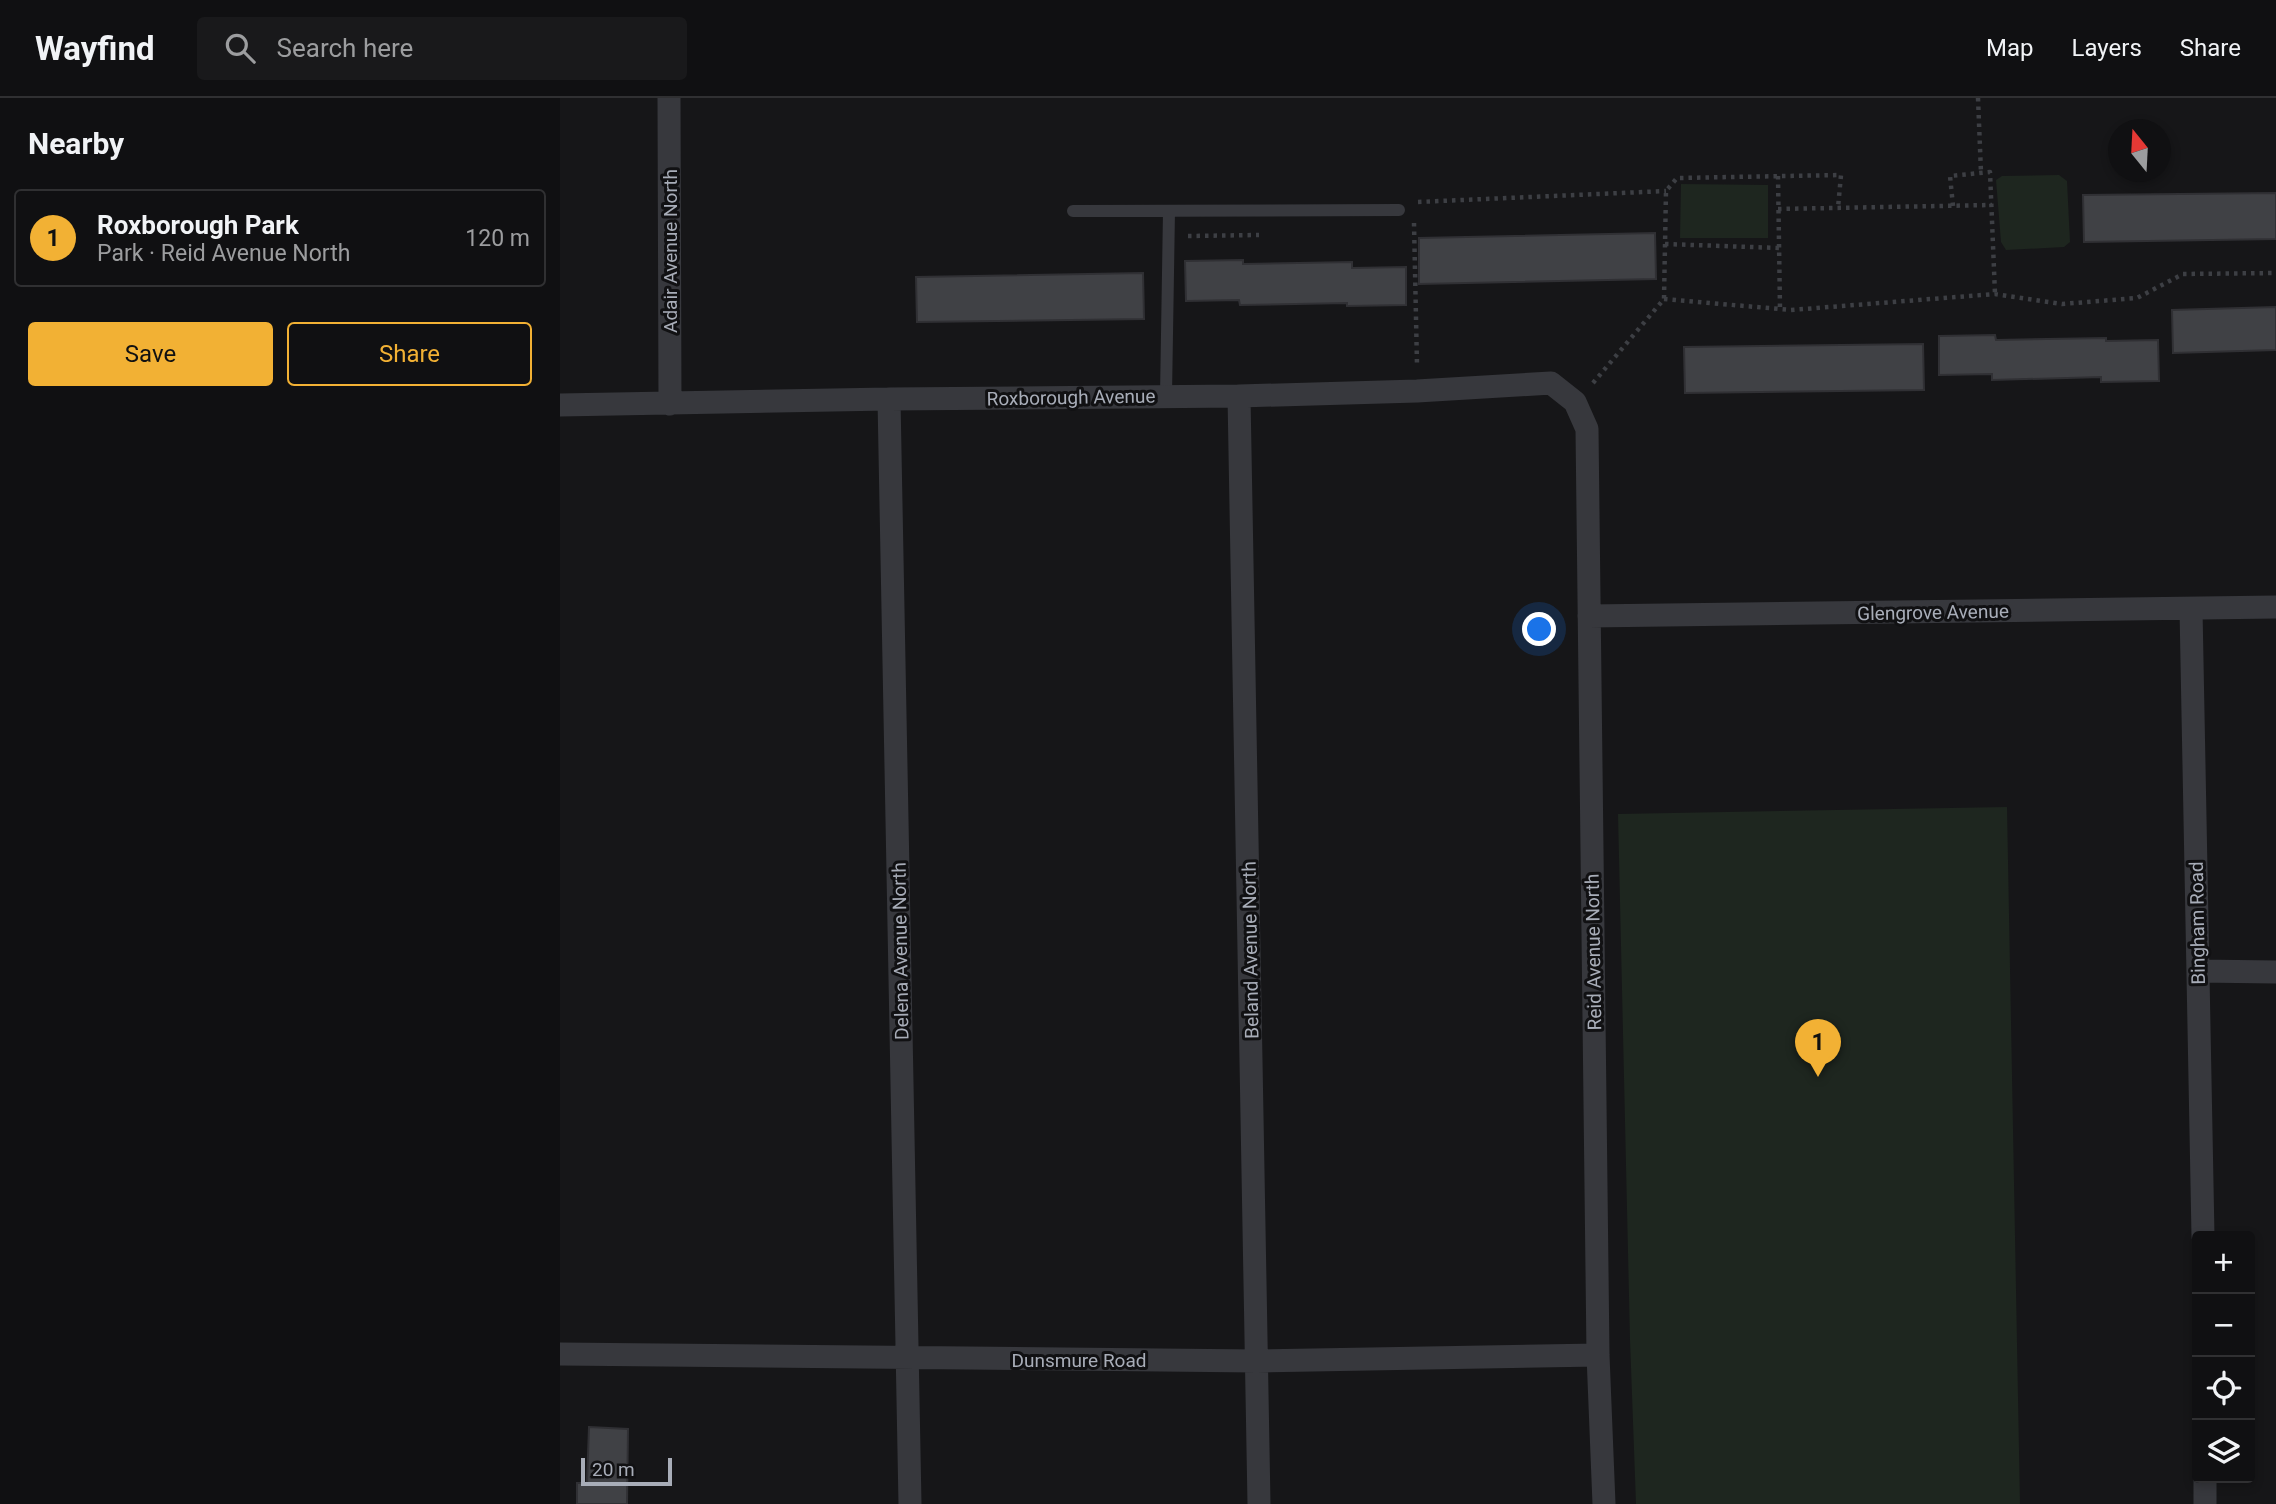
<!DOCTYPE html>
<html lang="en">
<head>
<meta charset="utf-8">
<style>
  body { margin:0; font-family:Roboto,sans-serif; background:#19191b; color:#f1f3f6 }
  .controls { position:absolute; right:21px; bottom:21px; display:grid; overflow:hidden; border-radius:7px; box-shadow:0 4px 10px #0003 }
  .controls button { width:63px; height:63px; display:grid; place-items:center; padding:0; border:0; border-bottom:2px solid #303032; background:#101012; color:#f1f3f6; font:35px sans-serif }
  .compass { position:absolute; left:1548px; top:21px; width:63px; height:63px; border-radius:50%; background:#101012; box-shadow:0 4px 10px #0003; rotate:342deg }
  .scale { position:absolute; left:21px; bottom:18px; width:91px; box-sizing:border-box; padding-left:7px; border:4px solid #a8adb8; border-top:0; font-size:19px; line-height:24px; white-space:nowrap; color:#a8adb8; -webkit-text-stroke:5px #111113; paint-order:stroke }
  .you { position:absolute; left:980px; top:532px; width:24px; height:24px; margin:-18px; border:5px solid #fff; border-radius:50%; background:#1a73e8; box-shadow:0 0 0 10px #1a73e833 }
  .badge { display:grid; place-items:center; width:46px; height:46px; border-radius:50%; background:#f2b134; color:#111; font-size:23px; font-weight:700 }
  .pin { position:absolute; translate:-50% -58px; filter:drop-shadow(0 2px 4px #0008) }
  .pin::after { content:''; position:absolute; top:37px; width:24px; height:21px; background:inherit; clip-path:polygon(0 0,100% 0,50% 100%) }
  .list { margin:0; padding:0; list-style:none }
  h2 { display:flex; justify-content:space-between; align-items:center; height:91px; margin:0; padding:0 28px; font-size:30px }
  h2 small { font-size:23px; font-weight:400; color:#9c9d9f }
  .list li { display:grid; grid-template-columns:46px 1fr auto; gap:21px; align-items:center; box-sizing:border-box; height:98px; margin:0 14px 14px; padding:0 14px; border:2px solid #303032; border-radius:7px }
  .list b { display:block; font-size:26px; white-space:nowrap }
  .list p { margin:0; font-size:23px; white-space:nowrap; color:#9c9d9f }
  .list em { font-size:23px; font-style:normal; color:#9c9d9f }
  .actions { display:flex; gap:14px; padding:21px 28px }
  .actions a { flex:1; padding:16px 0; border:2px solid #f2b134; border-radius:7px; text-align:center; font-size:24px; color:#f2b134 }
  .actions .main { background:#f2b134; color:#111 }
  .icon { flex:none; width:38px; height:38px; fill:none; stroke:currentColor; stroke-width:2; stroke-linecap:round; stroke-linejoin:round }
  .map { position:relative; flex:none; width:1716px; height:1406px; overflow:hidden }
  header { display:flex; align-items:center; gap:42px; box-sizing:border-box; height:98px; padding:0 35px; background:#101012; border-bottom:2px solid #303032 }
  header strong { font-size:33px }
  nav { display:flex; gap:38px; margin-inline-start:auto; font-size:24px }
  .search { width:490px; height:63px; background:#19191b; display:flex; align-items:center; gap:18px; box-sizing:border-box; padding:0 24px; border-radius:7px; color:#9c9d9f; font-size:26px }
  main { display:flex }
  aside { flex:1; background:#101012 }
  .map>svg:first-child { display:block }
  .green { fill:#1e261f }
  .building { fill:#404145; stroke:#303034; stroke-width:2 }
  .lines { fill:none; stroke-linecap:round; stroke-linejoin:round }
  .path { stroke:#3d3f44; stroke-width:4.5; stroke-dasharray:3.5 5; stroke-linecap:butt }
  .service { stroke:#37383d; stroke-width:12 }
  .minor { stroke:#37383d; stroke-width:23 }
  .labels { text-anchor:middle; stroke-width:6; stroke-linejoin:round; paint-order:stroke }
  .street-label { font-size:19px; fill:#a8adb8; stroke:#111113 }
</style>
</head>
<body>
<header>
<strong>Wayfind</strong>
<div class="search"><svg class="icon" aria-label="search" viewBox="0 0 24 24"><circle cx="10" cy="10" r="6"/><path d="M15 15l6 6"/></svg>Search here</div>
<nav><a>Map</a><a>Layers</a><a>Share</a></nav>
</header>
<main>
<aside>
<h2>Nearby<small></small></h2>
<ul class="list">
<li><span class="badge">1</span><div><b>Roxborough Park</b><p>Park · Reid Avenue North</p></div><em>120 m</em></li>
</ul>
<div class="actions"><a class="main">Save</a><a>Share</a></div>
</aside>
<div class="map">
<svg width="1716" height="1406" viewBox="0 0 1716 1406">
  <rect width="100%" height="100%" fill="#161618"/>
  <path class="green" d="M 1499,77 L 1507,83 L 1510,144 L 1504,149 L 1446,152 L 1441,144 L 1436,82 L 1442,78 Z
    M 1121,86 L 1208,87 L 1208,140 L 1120,140 Z
    M 1447,709 L 1460,1406 L 1076,1406 L 1070,1242 L 1058,716 Z"/>
  <path class="building" d="M 1716,95 L 1716,141 L 1524,144 L 1523,97 Z
    M 1095,135 L 1096,181 L 859,186 L 859,140 Z
    M 683,162 L 683,166 L 792,164 L 792,170 L 846,169 L 846,207 L 787,208 L 787,205 L 680,207 L 679,202 L 626,203 L 625,163 Z
    M 583,175 L 584,221 L 357,224 L 356,179 Z
    M 1716,209 L 1716,252 L 1613,255 L 1612,212 Z
    M 1435,237 L 1436,242 L 1546,240 L 1546,243 L 1598,242 L 1599,283 L 1541,284 L 1541,279 L 1432,282 L 1432,276 L 1379,277 L 1379,238 Z
    M 1363,246 L 1364,292 L 1125,295 L 1124,249 Z
    M 29,1329 L 68,1331 L 67,1406 L 17,1406 L 17,1385 L 27,1385 Z"/>
  <g class="lines">
    <path class="path" d="M 1418,0 L 1421,75
      M 1218,78 L 1220,211
      M 858,104 L 1106,93
      M 1393,108 L 1390,78 L 1430,74 L 1435,196
      M 1218,111 L 1432,107
      M 854,125 L 857,267
      M 628,138 L 699,137
      M 1105,146 L 1219,150
      M 1104,201 L 1231,212 L 1435,196 L 1502,206 L 1577,200 L 1623,176 L 1716,175
      M 1033,285 L 1104,201 L 1106,93 L 1117,80 L 1281,77 L 1278,110"/>
    <path class="service" d="M 513,113 L 839,112
      M 606,298 L 609,113"/>
    <path class="minor" d="M 109,0 L 110,306
      M 679,298 L 699,1406
      M 329,301 L 350,1406
      M 0,307 L 329,301 L 679,298 L 857,293 L 991,285 L 1015,304 L 1027,331 L 1038,1257 L 1044,1406
      M 1631,511 L 1643,1138
      M 1029,518 L 1716,509
      M 1638,873 L 1716,874
      M 0,1256 L 697,1263 L 1038,1257
      M 1645,1380 L 1645,1406"/>
  </g>
  <g class="labels">
    <g class="street-label">
      <text transform="translate(110 153) rotate(-90)" y="7">Adair Avenue North</text>
      <text transform="translate(511 299) rotate(-1)" y="7">Roxborough Avenue</text>
      <text transform="translate(1373 514) rotate(-1)" y="7">Glengrove Avenue</text>
      <text transform="translate(1637 825) rotate(-91)" y="7">Bingham Road</text>
      <text transform="translate(690 852) rotate(-91)" y="7">Beland Avenue North</text>
      <text transform="translate(340 853) rotate(-91)" y="7">Delena Avenue North</text>
      <text transform="translate(1033 854) rotate(-91)" y="7">Reid Avenue North</text>
      <text x="519" y="1269">Dunsmure Road</text>
    </g>
  </g>
</svg>
<div class="controls">
<button>+</button>
<button>−</button>
<button><svg class="icon" aria-label="locate" viewBox="0 0 24 24"><circle cx="12" cy="12" r="6"/><path d="M12 2v4M12 18v4M2 12h4M18 12h4"/></svg></button>
<button><svg class="icon" aria-label="layers" viewBox="0 0 24 24"><path d="M12 4l9 5-9 5-9-5zM3 14l9 5 9-5"/></svg></button>
</div>
<svg class="compass" viewBox="-18 -18 36 36"><path d="M0-13l5 13h-10z" fill="#e53935"/><path d="M0 13l5-13h-10z" fill="#9c9d9f"/></svg>
<div class="scale">20 m</div>
<div class="you"></div>
<div class="pin badge" style="left:1258px;top:979px">1</div>
</div>
</main>
</body>
</html>
